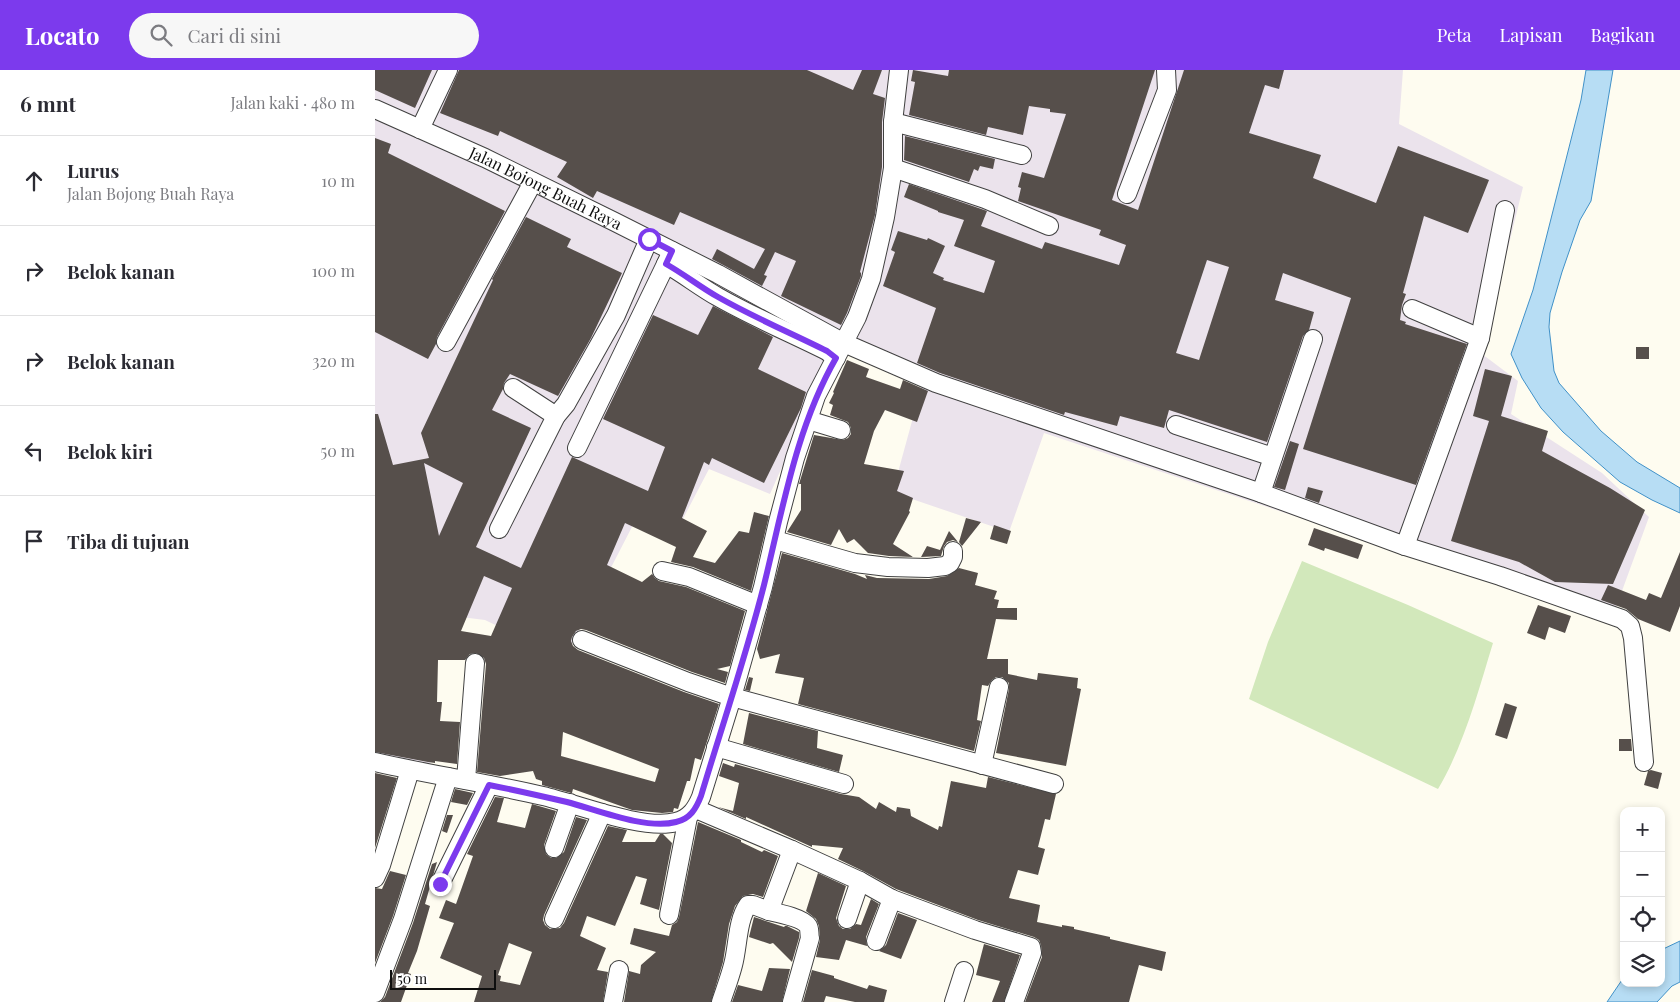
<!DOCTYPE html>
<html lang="id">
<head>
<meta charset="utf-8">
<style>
  body { margin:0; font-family:"Playfair Display",serif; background:#f7f7f7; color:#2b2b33 }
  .controls { position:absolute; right:15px; bottom:15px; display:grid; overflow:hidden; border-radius:10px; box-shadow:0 2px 8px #0003 }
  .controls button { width:45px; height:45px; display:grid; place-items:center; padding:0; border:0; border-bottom:1px solid #e1e1e2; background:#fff; color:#2b2b33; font:25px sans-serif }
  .scale { position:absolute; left:15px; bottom:12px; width:106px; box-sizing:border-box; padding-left:5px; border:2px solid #0e0e0e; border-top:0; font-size:14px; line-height:18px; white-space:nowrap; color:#0e0e0e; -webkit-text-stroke:4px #fff; paint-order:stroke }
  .stop { position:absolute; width:15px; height:15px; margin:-11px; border:4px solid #7c3aed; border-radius:50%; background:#fff }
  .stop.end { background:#7c3aed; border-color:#fff; box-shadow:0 1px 5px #0008 }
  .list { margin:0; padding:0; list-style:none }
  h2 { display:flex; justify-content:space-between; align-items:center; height:65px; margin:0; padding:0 20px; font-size:21px }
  h2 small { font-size:16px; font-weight:400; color:#7c7c81 }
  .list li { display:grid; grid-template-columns:32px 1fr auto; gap:15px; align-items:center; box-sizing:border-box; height:90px; padding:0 20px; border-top:1px solid #e1e1e2 }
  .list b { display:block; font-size:19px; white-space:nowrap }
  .list p { margin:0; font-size:16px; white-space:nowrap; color:#7c7c81 }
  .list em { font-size:16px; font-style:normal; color:#7c7c81 }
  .icon { flex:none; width:28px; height:28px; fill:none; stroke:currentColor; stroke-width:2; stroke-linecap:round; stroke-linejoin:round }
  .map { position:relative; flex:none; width:1305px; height:932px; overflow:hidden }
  header { display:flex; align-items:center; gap:30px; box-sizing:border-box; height:70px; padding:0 25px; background:#7c3aed; color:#fff }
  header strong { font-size:24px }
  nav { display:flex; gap:28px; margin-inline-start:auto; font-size:18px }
  .search { width:350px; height:45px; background:#f7f7f7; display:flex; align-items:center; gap:12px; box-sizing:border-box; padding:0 18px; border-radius:28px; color:#7c7c81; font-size:19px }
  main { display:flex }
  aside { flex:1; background:#fff }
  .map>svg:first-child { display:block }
  .industrial { fill:#ebe3ec }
  .green { fill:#d2e8bb }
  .water { fill:#b7ddf4; stroke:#4091c8 }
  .building { fill:#564f4b; fill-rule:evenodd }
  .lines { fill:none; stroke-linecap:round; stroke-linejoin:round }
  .minor-casing { stroke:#414141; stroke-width:20 }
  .minor { stroke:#fff; stroke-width:18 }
  .route { stroke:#7c3aed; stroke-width:6 }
  .labels { text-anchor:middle; stroke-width:5; stroke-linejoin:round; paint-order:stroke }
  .street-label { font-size:16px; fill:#0e0e0e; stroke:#fff }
</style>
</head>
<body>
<header>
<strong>Locato</strong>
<div class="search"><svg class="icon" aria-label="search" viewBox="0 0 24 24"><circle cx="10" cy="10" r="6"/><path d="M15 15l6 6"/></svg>Cari di sini</div>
<nav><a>Peta</a><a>Lapisan</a><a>Bagikan</a></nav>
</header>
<main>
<aside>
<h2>6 mnt<small>Jalan kaki · 480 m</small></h2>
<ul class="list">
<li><svg class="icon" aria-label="ahead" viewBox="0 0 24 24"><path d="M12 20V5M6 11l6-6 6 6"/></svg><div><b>Lurus</b><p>Jalan Bojong Buah Raya</p></div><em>10 m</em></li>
<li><svg class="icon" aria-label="right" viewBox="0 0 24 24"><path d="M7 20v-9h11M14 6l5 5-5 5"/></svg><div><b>Belok kanan</b></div><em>100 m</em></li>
<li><svg class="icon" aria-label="right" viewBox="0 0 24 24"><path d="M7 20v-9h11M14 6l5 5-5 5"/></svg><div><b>Belok kanan</b></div><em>320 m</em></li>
<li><svg class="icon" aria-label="left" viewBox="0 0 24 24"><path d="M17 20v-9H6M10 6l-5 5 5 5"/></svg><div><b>Belok kiri</b></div><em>50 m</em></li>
<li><svg class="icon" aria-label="arrive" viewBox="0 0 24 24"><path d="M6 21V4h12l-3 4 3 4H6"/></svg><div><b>Tiba di tujuan</b></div></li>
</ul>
</aside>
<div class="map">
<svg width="1305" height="932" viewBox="0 0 1305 932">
  <rect width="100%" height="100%" fill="#fefcf0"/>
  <path class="industrial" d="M 0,0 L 1028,0 L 1024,54 L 1148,117 L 1107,284 L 1143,311 L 1136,344 L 1227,403 L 1274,447 L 1236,551 L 669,363 L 634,462 L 481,410 L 522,406 L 548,311 L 460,278 L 395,424 L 334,399 L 300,464 L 260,451 L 176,614 L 141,565 L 110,550 L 62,544 L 55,699 L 0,691 Z"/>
  <path class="green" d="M 927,491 L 1033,535 L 1118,573 C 1103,622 1089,675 1063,719 L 874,629 L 893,572 Z"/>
  <path class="water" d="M 1211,0 L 1238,0 L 1216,131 L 1205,150 L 1187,202 L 1175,243 L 1174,257 L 1179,301 L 1184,313 L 1226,361 L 1262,392 L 1305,418 L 1305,443 L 1277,430 L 1245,412 L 1188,362 L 1166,338 L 1147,308 L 1136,284 L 1158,220 L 1206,30 Z
    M 1305,871 L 1305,912 L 1297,916 L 1282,932 L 1232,932 L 1249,907 L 1249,913 L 1286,913 L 1286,880 Z"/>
  <path class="building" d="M 0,0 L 57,0 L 40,38 L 0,20 Z
    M 84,0 L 432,0 L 478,20 L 487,0 L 507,0 L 498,24 L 510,28 L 507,52 L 507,97 L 500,145 L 485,202 L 486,203 L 486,206 L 472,243 L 466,255 L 406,226 L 421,191 L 400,182 L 389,205 L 392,206 L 387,216 L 337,189 L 342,179 L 379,199 L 390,179 L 305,142 L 299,155 L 222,121 L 218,128 L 182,107 L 192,92 L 125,61 L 123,66 L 65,43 Z
    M 538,0 L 573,6 L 574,0 L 780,0 L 737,130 L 763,140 L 809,0 L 909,0 L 904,19 L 890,15 L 874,63 L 946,85 L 938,108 L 1001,133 L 1023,76 L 1114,110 L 1093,163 L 1049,146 L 1028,223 L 1031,224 L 1027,235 L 1025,250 L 1031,252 L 1030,254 L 1092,274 L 1041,415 L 928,379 L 976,228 L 908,203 L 900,230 L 939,242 L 934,260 L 928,266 L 892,372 L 794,340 L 789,358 L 745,346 L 742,356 L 690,342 L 689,345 L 565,303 L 542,293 L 561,238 L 508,216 L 520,182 L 516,180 L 523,161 L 552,170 L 553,168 L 570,176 L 558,203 L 569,208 L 568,210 L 609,223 L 620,191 L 579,176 L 589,150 L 563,142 L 563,141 L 529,127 L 534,114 L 612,141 L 606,156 L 667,179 L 670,172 L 744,195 L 751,175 L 724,165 L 726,160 L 643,131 L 646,118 L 643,117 L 647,102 L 669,108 L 691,44 L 675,42 L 675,39 L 654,36 L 648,65 L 613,57 L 611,65 L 534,45 L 540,12 L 536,11 ZM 832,190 L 854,197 L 824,290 L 801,283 Z
    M 530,66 L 620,89 L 618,99 L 605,96 L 603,101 L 599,99 L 594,112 L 529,90 Z
    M 0,68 L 16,74 L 13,83 L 130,141 L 62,267 L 61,274 L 53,289 L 0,262 Z
    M 151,147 L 196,169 L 192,177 L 247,203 L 216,268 L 183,326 L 135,304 L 129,313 L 128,319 L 117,340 L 156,358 L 101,477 L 146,498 L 197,387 L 273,421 L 290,377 L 228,349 L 278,245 L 323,265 L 338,236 L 398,267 L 383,299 L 431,322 L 426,338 L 389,413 L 337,388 L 334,395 L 329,392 L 307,448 L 332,461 L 318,487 L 340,493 L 364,461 L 374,463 L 379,442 L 394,446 L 376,521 L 318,497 L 296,492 L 301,477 L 250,453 L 232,495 L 267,512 L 277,504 L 280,508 L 284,511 L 311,517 L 370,541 L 355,596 L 342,599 L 353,602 L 350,613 L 317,602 L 211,560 L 206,559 L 201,561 L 197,567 L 196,571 L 198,576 L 203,580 L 309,622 L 344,634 L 326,690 L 320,688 L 315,711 L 312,711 L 303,739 L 299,738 L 298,742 L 287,743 L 257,740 L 198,719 L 197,723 L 196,723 L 167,715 L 167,711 L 161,709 L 158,701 L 125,706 L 102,702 L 111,594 L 109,588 L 101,583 L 95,584 L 90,590 L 63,590 L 62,632 L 67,632 L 65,651 L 85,652 L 82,694 L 60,691 L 60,693 L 53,692 L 0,682 L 0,344 L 3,344 L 18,395 L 54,388 L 46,363 L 118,210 L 117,209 ZM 49,393 L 88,413 L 64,466 ZM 109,506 L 137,518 L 116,566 L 86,561 ZM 188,662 L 284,699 L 280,712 L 186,686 Z
    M 1261,277 L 1274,277 L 1274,289 L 1261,289 Z
    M 472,290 L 494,299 L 491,307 L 525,319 L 528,310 L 553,321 L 542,352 L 510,340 L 499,361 L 489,394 L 529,401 L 522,421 L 538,428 L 534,441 L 535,442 L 518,474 L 538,487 L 514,486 L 493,483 L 479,469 L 472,473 L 464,459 L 456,475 L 412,462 L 426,440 L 426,414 L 424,414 L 439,365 L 468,370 L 473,368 L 476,364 L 476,358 L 473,352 L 455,345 L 458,335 L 454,333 L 459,323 L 458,322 Z
    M 1110,299 L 1137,306 L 1126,346 L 1173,361 L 1167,381 L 1235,418 L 1270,440 L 1238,514 L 1180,512 L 1144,492 L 1076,471 L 1114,351 L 1098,346 Z
    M 915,371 L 924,374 L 910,420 L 899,417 Z
    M 933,417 L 948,421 L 944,433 L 930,428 Z
    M 591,448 L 606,452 L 587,476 L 584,472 Z
    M 619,455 L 636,461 L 632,474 L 615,469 Z
    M 939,458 L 988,475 L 983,489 L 950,478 L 949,481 L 933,475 Z
    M 574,461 L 583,472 L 578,470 L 572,472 L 569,476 L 566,486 L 546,487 L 552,476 L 565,480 Z
    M 1305,482 L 1305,536 L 1295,562 L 1263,549 L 1251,539 L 1226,530 L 1233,515 L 1271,530 L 1274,523 L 1286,528 Z
    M 407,483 L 480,504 L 492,509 L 490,505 L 502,508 L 554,509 L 572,506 L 584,498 L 603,503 L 600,515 L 622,521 L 619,529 L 624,530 L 622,538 L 642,538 L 642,550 L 621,549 L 612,589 L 633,589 L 633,604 L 662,610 L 663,603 L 703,608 L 702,618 L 706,619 L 691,696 L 621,683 L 634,619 L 634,613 L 627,607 L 621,607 L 617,610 L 613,616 L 607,615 L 602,650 L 606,651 L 599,681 L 423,634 L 429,608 L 400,603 L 405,584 L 385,589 L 382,579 Z
    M 1163,535 L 1196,546 L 1190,563 L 1174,557 L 1170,570 L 1152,563 Z
    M 374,607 L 378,608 L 375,621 L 370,620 Z
    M 1130,633 L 1142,637 L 1132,669 L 1120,665 Z
    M 374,643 L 443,661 L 442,678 L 468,685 L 464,702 L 368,674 Z
    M 1244,669 L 1256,669 L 1257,681 L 1244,681 Z
    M 348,693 L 359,697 L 360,694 L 466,724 L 484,727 L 501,739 L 504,732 L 521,742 L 522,737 L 535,739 L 536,746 L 563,760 L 564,756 L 567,757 L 576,711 L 611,718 L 613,707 L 681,724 L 675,750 L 670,749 L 663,777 L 670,779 L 663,805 L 643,800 L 634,828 L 665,835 L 662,852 L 687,857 L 687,855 L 699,857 L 699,859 L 735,867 L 735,869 L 791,882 L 787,901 L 764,895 L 754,932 L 650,932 L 667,887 L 666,875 L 664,870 L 659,867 L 603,850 L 521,819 L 490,802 L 463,789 L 468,778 L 437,775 L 437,777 L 371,747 L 371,749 L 343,737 L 358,741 L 364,713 L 344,706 Z
    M 1276,700 L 1287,703 L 1283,719 L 1269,715 L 1273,701 Z
    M 0,703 L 22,708 L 0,778 Z
    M 80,719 L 98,723 L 92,735 L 76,732 Z
    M 120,727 L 129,728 L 122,752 L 150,758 L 157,734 L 181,741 L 169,775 L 171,784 L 176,788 L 181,788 L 189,782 L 201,747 L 212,750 L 169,845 L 168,850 L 170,855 L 175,859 L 185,858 L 189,853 L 233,756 L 252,760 L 247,772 L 280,772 L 285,764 L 288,764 L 297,773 L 284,840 L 265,834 L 272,809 L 261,806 L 240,856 L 212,846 L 205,866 L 231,878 L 222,900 L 233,902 L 228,932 L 99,932 L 107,906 L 65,888 L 79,853 L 64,848 L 71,830 L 81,834 L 98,786 L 92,784 ZM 134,873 L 157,882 L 145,915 L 125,911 L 126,906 L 123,905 Z
    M 72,745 L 78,745 L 72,763 L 67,761 Z
    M 323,752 L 366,770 L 366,772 L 387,782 L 389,780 L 403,786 L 388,827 L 378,824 L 368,826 L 360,836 L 354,854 L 348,892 L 336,932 L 249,932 L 254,901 L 265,904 L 266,895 L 281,882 L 255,874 L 259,858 L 294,866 L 297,855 L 302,852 L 304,847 Z
    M 62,792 L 50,834 L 55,836 L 42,881 L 33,903 L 36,904 L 26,932 L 5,932 L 10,927 L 38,853 L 57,794 Z
    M 15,801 L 31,805 L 18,846 L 0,893 L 0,818 L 7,819 Z
    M 443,803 L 471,816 L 461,848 L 464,856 L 468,859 L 475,859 L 481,854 L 486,855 L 496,829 L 504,834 L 491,867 L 492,876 L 471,870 L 464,890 L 441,887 L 445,870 L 444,856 L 441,849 L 431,841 Z
    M 523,843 L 542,850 L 526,889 L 504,881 L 511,875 Z
    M 379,847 L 409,857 L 410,856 L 412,856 L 424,862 L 424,868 L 417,892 L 398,873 L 395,874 L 374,867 Z
    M 609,874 L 645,885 L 629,932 L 617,932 L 625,911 L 601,905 Z
    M 394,898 L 415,899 L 407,932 L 357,932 L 363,915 L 387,921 Z
    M 437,900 L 459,906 L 459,908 L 492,919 L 494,915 L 512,920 L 509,932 L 480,932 L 451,926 L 449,932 L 428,932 Z"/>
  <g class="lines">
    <defs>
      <g id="minor">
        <path id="s1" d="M 0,39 L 110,88 L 240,152 L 343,204 L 469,273 L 561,313 L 886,423 L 1030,476 L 1125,506 L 1247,549 L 1255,556 L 1258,568 L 1269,692"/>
        <path d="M 518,52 L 647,85"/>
        <path d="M 45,59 L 73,0"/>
        <path d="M 518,98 L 610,129 L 674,156"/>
        <path d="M 752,124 L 792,20 L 791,0"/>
        <path d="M 297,181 L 291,194 C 309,204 325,217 343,227 C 378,247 416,263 452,281 L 461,288"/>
        <path d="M 1037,239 L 1105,268"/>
        <path d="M 71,272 L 158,112"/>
        <path d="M 138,318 L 181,346"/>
        <path d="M 433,350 L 466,360"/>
        <path d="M 801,355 L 898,387"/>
        <path d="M 202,378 L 291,194"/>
        <path d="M 886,423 L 938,269"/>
        <path d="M 124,459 L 181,346 L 191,334 L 241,245 L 274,169"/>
        <path d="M 400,470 L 480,493 L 513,497 L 553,498 L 570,496 L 575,493 L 578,487 L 578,481"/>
        <path d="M 1030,476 L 1105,268 L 1130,140"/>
        <path d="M 287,501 L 314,507 L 383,535"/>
        <path d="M 207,570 L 313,612 L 357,627 L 679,714"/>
        <path d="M 341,677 L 469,714"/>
        <path d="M 0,692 C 56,705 112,713 168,726 C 202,734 269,761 301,752 C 315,748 321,739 326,727 L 357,627 L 388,517 L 403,452 L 420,388 L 441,326 L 482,247 L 496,209 L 510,147 L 518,98 L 518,52 L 524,0"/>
        <path d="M 607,695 L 624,617"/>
        <path d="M 91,710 L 100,593"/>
        <path d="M 321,739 L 417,780 L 485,811 L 517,829 L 600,860 L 656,877 L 657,883 L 639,932"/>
        <path d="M 179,778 L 195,733"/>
        <path d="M 417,780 L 394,841 C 403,843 428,848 433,856 C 435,859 434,865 435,868 L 417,932"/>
        <path d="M 0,808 L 6,795 L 35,700"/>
        <path d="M 65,814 L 114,715"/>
        <path d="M 294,845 L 313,747"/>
        <path d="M 179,849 L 227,743"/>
        <path d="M 472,849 L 485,811"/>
        <path d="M 501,871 L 517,829"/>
        <path d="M 0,923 L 28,849 L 73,707"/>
        <path d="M 238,932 L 244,900"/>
        <path d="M 346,932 C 350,920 355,907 358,895 C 363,877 362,850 373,835 L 378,835 L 394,841"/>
        <path d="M 579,932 L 589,901"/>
      </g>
    </defs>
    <use href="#minor" class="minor-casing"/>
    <use href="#minor" class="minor"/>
  </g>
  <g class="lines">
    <path class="route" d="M 65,814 L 114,715 C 140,720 166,726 192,732 C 222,740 271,760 301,752 C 315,749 321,739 326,726 C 347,656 371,586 389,515 C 408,438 421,358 461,288 L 452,281 C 416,263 378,247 343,227 C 325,217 309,204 291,194 L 297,181 L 274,169"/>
  </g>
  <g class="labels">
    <g class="street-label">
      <text dy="6" stroke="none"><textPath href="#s1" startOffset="188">Jalan Bojong Buah Raya</textPath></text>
    </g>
  </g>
</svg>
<div class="controls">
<button>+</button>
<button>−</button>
<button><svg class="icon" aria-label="locate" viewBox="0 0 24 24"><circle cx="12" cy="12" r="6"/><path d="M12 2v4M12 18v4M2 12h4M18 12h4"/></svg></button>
<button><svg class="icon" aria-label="layers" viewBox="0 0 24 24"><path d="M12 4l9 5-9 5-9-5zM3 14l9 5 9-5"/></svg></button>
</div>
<div class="scale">50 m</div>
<div class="stop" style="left:274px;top:169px"></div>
<div class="stop end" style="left:65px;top:814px"></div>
</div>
</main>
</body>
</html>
